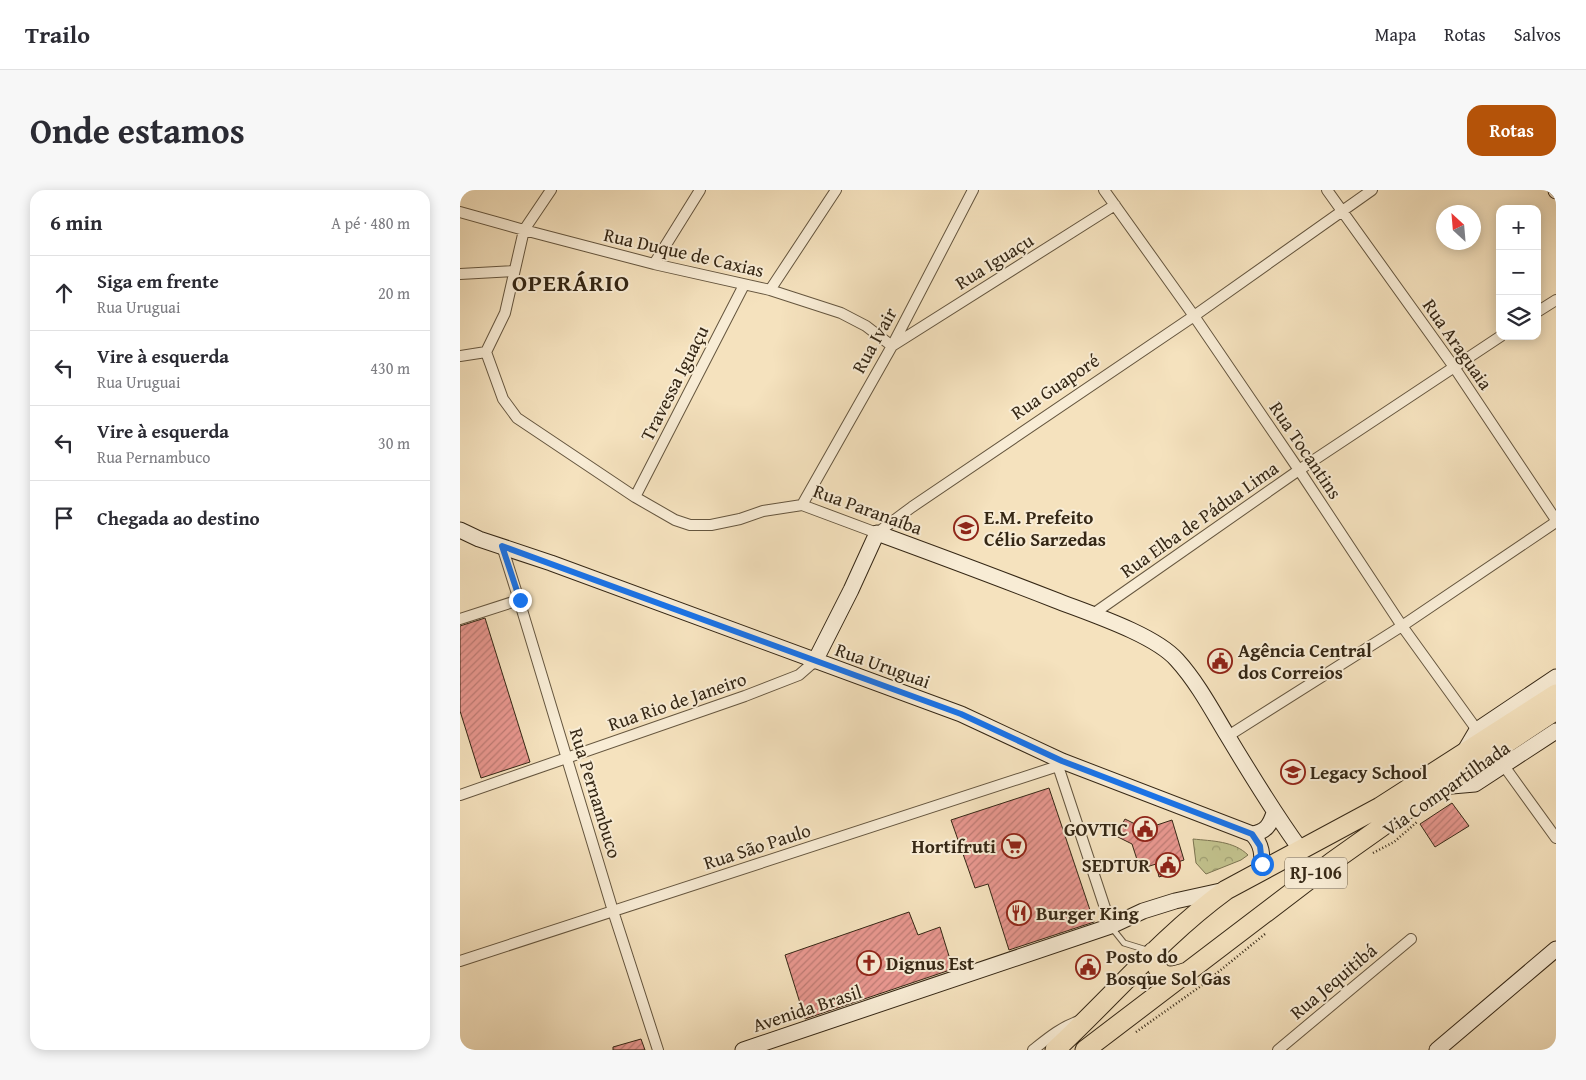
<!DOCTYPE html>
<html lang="pt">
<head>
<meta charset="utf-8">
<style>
  body { margin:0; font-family:"Gentium Book Plus",serif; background:#f7f7f7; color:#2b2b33 }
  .controls { position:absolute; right:15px; top:15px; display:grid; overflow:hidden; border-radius:10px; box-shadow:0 2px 12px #0003 }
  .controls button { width:45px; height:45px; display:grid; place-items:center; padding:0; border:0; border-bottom:1px solid #e1e1e2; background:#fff; color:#2b2b33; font:25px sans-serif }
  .compass { position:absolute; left:976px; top:15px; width:45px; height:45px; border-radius:50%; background:#fff; box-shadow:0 2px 12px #0003; rotate:334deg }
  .stop { position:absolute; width:15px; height:15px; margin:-11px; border:4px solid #1a73e8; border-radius:50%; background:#fff }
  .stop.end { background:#1a73e8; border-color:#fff; box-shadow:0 1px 5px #0008 }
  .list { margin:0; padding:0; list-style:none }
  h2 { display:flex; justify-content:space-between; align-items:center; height:65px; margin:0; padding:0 20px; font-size:21px }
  h2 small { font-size:16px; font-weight:400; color:#7c7c81 }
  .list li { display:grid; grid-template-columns:32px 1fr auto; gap:15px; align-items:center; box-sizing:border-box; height:75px; padding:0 20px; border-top:1px solid #e1e1e2 }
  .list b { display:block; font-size:19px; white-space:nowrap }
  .list p { margin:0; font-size:16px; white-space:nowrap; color:#7c7c81 }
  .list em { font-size:16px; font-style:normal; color:#7c7c81 }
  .icon { flex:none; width:28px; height:28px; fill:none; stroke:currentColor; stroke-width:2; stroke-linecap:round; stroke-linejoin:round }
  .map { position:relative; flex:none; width:1096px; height:860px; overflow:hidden; border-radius:15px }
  header { display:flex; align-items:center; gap:30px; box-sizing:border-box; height:70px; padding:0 25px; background:#fff; border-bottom:1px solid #e1e1e2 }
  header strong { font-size:24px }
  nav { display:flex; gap:28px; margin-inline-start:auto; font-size:18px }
  .intro { display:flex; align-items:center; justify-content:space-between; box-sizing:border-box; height:120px; padding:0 30px }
  h1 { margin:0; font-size:35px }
  .button { padding:12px 22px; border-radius:15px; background:#b45309; color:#fff; font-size:18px; font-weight:700 }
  main { display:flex; gap:30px; padding:0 30px }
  aside { flex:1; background:#fff; border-radius:15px; box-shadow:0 2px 12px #0003 }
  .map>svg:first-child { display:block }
  .forest { fill:url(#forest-crowns); stroke:#7c7451 }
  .building { fill:url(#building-hatch); stroke:#352715 }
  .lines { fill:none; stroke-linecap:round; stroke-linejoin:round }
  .lane-casing { stroke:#65563f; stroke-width:7 }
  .street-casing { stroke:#65563f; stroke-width:12 }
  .secondary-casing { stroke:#352715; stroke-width:17 }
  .highway-casing { stroke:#352715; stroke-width:21 }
  .path { stroke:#352715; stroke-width:2.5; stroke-dasharray:1 2.5; stroke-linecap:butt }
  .lane { stroke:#f8ecd5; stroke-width:5 }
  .street { stroke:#f8ecd5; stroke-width:10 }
  .secondary { stroke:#f8ecd5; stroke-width:15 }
  .highway { stroke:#f5e2be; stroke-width:19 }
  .route { stroke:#1a73e8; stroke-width:6 }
  .labels { text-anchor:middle; stroke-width:4; stroke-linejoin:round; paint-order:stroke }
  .shield { fill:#f8ecd5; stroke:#70624f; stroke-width:1 }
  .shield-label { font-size:18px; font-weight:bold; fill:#352715 }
  .street-label { font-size:19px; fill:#352715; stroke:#f8ecd5 }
  .poi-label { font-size:19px; font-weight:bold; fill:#352715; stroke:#f8ecd5; text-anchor:start }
  .district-label { font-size:24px; font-weight:bold; letter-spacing:1px; fill:#352715; stroke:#f8ecd5 }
</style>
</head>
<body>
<header>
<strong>Trailo</strong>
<nav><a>Mapa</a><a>Rotas</a><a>Salvos</a></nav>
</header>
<div class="intro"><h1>Onde estamos</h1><a class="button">Rotas</a></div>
<main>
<aside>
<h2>6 min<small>A pé · 480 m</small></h2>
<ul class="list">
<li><svg class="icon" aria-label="ahead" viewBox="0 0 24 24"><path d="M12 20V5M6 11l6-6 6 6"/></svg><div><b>Siga em frente</b><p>Rua Uruguai</p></div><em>20 m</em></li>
<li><svg class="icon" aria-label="left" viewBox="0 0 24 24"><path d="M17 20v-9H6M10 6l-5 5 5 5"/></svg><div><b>Vire à esquerda</b><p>Rua Uruguai</p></div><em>430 m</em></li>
<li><svg class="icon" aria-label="left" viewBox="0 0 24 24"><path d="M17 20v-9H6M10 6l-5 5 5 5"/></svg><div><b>Vire à esquerda</b><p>Rua Pernambuco</p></div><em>30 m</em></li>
<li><svg class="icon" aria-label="arrive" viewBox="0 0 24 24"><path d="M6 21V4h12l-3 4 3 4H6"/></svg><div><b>Chegada ao destino</b></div></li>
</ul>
</aside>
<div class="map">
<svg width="1096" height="860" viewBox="0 0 1096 860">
  <defs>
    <pattern id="forest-crowns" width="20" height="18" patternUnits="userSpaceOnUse" patternTransform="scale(1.25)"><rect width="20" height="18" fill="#c2c28d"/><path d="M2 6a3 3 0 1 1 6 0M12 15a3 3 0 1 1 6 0" fill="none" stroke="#9e9e72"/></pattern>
    <pattern id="building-hatch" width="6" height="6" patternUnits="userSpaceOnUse" patternTransform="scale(1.25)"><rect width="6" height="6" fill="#e8978f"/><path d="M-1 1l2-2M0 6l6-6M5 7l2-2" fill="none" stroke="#bd7b74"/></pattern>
  </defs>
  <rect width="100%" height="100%" fill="#f5e2be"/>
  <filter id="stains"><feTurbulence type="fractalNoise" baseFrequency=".004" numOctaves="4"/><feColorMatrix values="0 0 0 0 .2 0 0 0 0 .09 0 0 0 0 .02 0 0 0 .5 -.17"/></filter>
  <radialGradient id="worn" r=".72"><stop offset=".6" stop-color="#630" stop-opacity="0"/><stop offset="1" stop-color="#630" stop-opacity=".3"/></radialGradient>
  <path class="forest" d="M 733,649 C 752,651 774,651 788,665 L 781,670 L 746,684 L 736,673 Z"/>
  <path class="building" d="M 25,428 L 70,572 L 21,588 L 0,521 L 0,436 Z
    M 589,598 L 634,732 L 549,760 L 528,694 L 515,698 L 491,630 Z
    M 992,613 L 1009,636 L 975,657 L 960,634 Z
    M 665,629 L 685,639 L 712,630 L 724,670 L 708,675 L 711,683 L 699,687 L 696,674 L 680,679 L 672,654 L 656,646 Z
    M 449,722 L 458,745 L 480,737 L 493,779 L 345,829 L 325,765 Z
    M 181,849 L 185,860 L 153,860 L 153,857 Z"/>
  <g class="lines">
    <defs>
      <path id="lane" d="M 652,738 L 664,753 L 690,761"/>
      <path id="street" d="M 91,0 L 64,40 L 45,123 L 26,162 L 43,209 L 57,228 L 175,307 L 215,330 L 230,335 L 251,335 L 280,329 L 303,321 L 342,315 L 417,343 L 452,317 L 734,126 L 912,0
        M 644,0 L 734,126 L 839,280 L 942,436 L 1017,540
        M 867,0 L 994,177 L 1096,330
        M 0,22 L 64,40 L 194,74 L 310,100 L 381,123 L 406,136 L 432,156 L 655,15
        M 194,74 L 240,0
        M 0,84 L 54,81
        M 310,100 L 376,0
        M 1077,122 L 1096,110
        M 0,166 L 26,162
        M 175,307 L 284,95
        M 342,315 L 432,156 L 513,0
        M 42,356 L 59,410 L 153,721 L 198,860
        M 633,424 L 839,280 L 1041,146
        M 0,429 L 59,410
        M 768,546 L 942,436 L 1096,332
        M 598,576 L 651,736
        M 1044,576 L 1096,648
        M 0,605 L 285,506 L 339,485 L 355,471
        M 0,771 L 598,576 L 602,571
        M 573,860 C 587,849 601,837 619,831
        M 818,860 L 951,749"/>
      <path id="secondary" d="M 1096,0 L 1096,1
        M 0,340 L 19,349 L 91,373 L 501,524 L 602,571 L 792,644 C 802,654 803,665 801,680
        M 355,471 L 391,400 L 417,343 C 477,365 536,387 595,410 C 628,423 694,444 717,470 C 737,492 752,520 767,545 C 791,585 814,623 841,660
        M 1004,562 L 1017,540 L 1096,487
        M 980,597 L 1015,594 L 1096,541
        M 792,644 C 806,642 810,635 814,623
        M 283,860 L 651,736 L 683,721 L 715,711 L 765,700
        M 977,860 L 1096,759"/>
      <path id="highway" d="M 693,762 C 697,787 705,790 727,782
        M 595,860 C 652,807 703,746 766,700 L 920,617 L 1096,504
        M 625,860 L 872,672 L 934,628 L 1096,520"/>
    </defs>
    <use href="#lane" class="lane-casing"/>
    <use href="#street" class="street-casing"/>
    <use href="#secondary" class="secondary-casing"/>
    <use href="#highway" class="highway-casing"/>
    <path class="path" d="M 913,663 L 934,652 L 957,632
      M 676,842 L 741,796 L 805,744"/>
    <use href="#lane" class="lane"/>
    <use href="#street" class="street"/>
    <use href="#secondary" class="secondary"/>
    <use href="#highway" class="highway"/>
  </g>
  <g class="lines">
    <path class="route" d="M 60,410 L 42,356 L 501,524 L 602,571 L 792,644 L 800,656 L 802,674"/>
  </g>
  <defs>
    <symbol id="school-ring" viewBox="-11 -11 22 22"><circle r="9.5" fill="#f8ecd5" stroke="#8f2418" stroke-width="1.5"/><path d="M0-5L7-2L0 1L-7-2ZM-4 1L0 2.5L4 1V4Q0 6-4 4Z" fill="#8f2418"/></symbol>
    <symbol id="civic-ring" viewBox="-11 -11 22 22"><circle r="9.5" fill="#f8ecd5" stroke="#8f2418" stroke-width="1.5"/><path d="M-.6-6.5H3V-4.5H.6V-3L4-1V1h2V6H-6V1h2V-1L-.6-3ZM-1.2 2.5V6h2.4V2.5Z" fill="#8f2418"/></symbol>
    <symbol id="supermarket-ring" viewBox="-11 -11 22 22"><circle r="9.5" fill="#f8ecd5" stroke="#8f2418" stroke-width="1.5"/><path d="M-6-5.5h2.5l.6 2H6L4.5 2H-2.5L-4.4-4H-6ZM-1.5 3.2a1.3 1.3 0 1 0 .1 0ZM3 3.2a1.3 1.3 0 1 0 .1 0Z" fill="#8f2418"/></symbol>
    <symbol id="restaurant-ring" viewBox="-11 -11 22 22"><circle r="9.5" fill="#f8ecd5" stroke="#8f2418" stroke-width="1.5"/><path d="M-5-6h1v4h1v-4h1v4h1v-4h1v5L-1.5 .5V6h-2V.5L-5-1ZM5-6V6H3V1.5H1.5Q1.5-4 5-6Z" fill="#8f2418"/></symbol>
    <symbol id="church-ring" viewBox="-11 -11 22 22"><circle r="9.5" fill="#f8ecd5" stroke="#8f2418" stroke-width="1.5"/><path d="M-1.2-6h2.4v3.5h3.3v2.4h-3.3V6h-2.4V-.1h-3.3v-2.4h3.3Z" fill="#8f2418"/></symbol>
  </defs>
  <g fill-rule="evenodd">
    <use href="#school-ring" x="492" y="324" width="28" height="28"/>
    <use href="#civic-ring" x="746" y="457" width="28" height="28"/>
    <use href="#school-ring" x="819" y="568" width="28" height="28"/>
    <use href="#civic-ring" x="671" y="625" width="28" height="28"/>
    <use href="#supermarket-ring" x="540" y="642" width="28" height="28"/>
    <use href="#civic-ring" x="694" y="661" width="28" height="28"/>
    <use href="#restaurant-ring" x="545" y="709" width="28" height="28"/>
    <use href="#church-ring" x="395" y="759" width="28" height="28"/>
    <use href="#civic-ring" x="614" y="763" width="28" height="28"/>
  </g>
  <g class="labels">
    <rect class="shield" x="825" y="667.5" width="62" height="31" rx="4"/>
    <g class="shield-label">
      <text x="856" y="689">RJ-106</text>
    </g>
    <g class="street-label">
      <text transform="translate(224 62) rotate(13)" y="7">Rua Duque de Caxias</text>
      <text transform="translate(534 71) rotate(-32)" y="7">Rua Iguaçu</text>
      <text transform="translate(414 150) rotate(-61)" y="7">Rua Ivair</text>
      <text transform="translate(998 154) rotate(55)" y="7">Rua Araguaia</text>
      <text transform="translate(214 193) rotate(-63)" y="7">Travessa Iguaçu</text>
      <text transform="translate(595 196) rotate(-34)" y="7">Rua Guaporé</text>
      <text transform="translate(846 260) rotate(56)" y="7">Rua Tocantins</text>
      <text transform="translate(408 319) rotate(20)" y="7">Rua Paranaíba</text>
      <text transform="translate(739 329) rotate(-35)" y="7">Rua Elba de Pádua Lima</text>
      <text transform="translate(423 475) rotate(20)" y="7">Rua Uruguai</text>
      <text transform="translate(217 511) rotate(-19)" y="7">Rua Rio de Janeiro</text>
      <text transform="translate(986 598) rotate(-35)" y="7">Via Compartilhada</text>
      <text transform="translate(136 603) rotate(73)" y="7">Rua Pernambuco</text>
      <text transform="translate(297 656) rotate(-18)" y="7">Rua São Paulo</text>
      <text transform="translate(873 791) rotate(-40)" y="7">Rua Jequitibá</text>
      <text transform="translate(347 818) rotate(-18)" y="7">Avenida Brasil</text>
    </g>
    <g class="poi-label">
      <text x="524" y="334">E.M. Prefeito<tspan x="524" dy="22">Célio Sarzedas</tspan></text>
      <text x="778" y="467">Agência Central<tspan x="778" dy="22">dos Correios</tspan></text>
      <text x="850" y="589">Legacy School</text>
      <text x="668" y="646" text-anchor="end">GOVTIC</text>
      <text x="536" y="663" text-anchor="end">Hortifruti</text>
      <text x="690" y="682" text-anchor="end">SEDTUR</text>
      <text x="576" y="730">Burger King</text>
      <text x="646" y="773">Posto do<tspan x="646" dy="22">Bosque Sol Gas</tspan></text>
      <text x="426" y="780">Dignus Est</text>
    </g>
    <g class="district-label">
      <text x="111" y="101">OPERÁRIO</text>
    </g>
  </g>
  <rect width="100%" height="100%" filter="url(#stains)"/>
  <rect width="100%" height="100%" fill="url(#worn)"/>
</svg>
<div class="controls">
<button>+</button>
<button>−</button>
<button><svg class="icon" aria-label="layers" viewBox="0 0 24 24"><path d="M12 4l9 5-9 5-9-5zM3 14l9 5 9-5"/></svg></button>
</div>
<svg class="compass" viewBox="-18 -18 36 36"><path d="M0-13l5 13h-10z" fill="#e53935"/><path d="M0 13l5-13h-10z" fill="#7c7c81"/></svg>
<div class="stop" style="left:802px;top:674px"></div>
<div class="stop end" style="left:60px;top:410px"></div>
</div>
</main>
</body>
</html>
